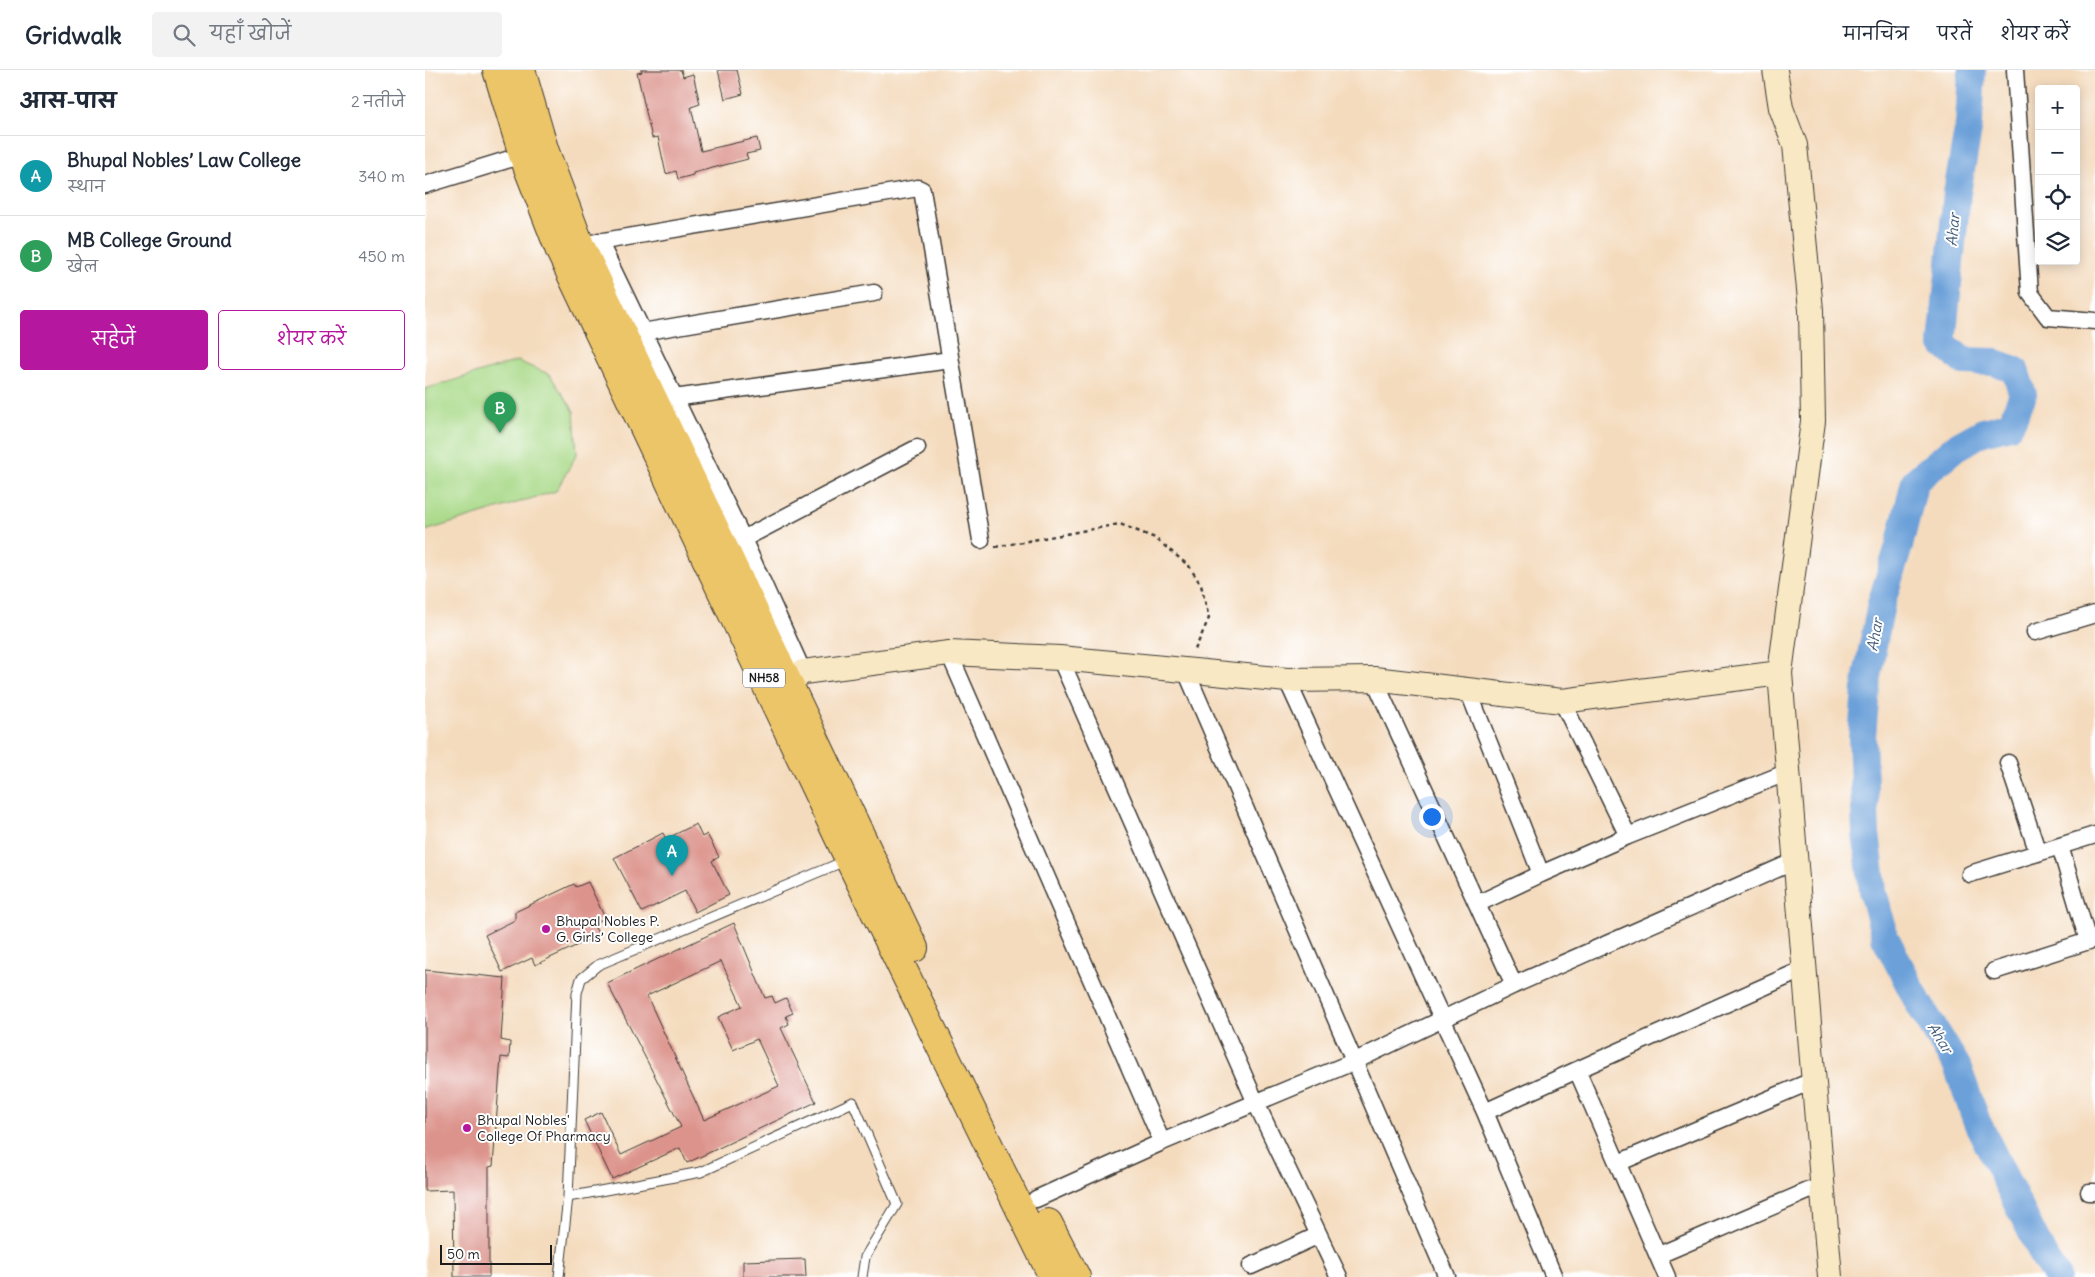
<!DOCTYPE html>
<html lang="hi">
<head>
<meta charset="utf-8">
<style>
  body { margin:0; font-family:Delius,"Playpen Sans Deva",sans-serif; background:#f2f2f3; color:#1f2937 }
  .controls { position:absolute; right:15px; top:15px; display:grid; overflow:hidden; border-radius:5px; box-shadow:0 2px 12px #0003 }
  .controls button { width:45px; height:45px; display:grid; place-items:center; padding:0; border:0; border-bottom:1px solid #e0e1e3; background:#fff; color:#1f2937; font:25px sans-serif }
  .scale { position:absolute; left:15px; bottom:12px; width:112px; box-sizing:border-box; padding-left:5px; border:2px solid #1c1c1c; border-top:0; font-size:14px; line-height:18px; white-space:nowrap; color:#1c1c1c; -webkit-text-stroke:4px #fff; paint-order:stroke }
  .you { position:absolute; left:1006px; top:746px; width:18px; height:18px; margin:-12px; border:4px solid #fff; border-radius:50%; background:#1a73e8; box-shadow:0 0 0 8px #1a73e833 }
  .badge { display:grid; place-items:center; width:32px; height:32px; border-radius:50%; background:#b5179e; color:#fff; font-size:16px; font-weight:700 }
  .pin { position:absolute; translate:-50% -41px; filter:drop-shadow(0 1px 2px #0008) }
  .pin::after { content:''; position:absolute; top:26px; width:18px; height:15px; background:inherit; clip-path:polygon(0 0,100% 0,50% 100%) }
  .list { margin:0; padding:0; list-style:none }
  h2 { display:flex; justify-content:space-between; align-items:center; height:65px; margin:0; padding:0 20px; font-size:21px }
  h2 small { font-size:16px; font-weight:400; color:#747a83 }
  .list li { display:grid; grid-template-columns:32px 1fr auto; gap:15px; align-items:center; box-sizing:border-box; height:80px; padding:0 20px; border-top:1px solid #e0e1e3 }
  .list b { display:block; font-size:19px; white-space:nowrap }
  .list p { margin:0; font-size:16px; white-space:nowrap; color:#747a83 }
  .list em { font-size:16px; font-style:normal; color:#747a83 }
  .actions { display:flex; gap:10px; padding:15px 20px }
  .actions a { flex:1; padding:11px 0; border:1px solid #b5179e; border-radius:5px; text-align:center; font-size:18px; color:#b5179e }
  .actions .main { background:#b5179e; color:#fff }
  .icon { flex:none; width:28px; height:28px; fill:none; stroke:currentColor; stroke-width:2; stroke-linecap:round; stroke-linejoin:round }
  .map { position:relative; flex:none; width:1670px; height:1207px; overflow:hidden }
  header { display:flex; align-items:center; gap:30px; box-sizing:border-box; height:70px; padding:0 25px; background:#fff; border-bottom:1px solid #e0e1e3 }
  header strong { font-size:24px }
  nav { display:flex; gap:28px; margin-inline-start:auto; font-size:18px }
  .search { width:350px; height:45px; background:#f2f2f3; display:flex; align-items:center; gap:12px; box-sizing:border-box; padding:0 18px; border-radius:5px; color:#747a83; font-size:19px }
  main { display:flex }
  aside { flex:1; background:#fff }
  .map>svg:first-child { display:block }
  .green { fill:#a8d987; stroke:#627a52 }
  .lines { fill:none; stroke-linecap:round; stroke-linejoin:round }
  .river { stroke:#6ca0d9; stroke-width:28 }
  .building { fill:#dc938b; fill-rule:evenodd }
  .lane-casing { stroke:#3c3934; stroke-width:11 }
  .street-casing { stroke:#3c3934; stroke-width:19 }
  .secondary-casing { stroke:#3c3934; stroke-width:26 }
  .highway-casing { stroke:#3c3934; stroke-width:30 }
  .path { stroke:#3c3934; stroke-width:2.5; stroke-dasharray:4 4; stroke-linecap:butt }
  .lane { stroke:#fff; stroke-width:9 }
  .street { stroke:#fff; stroke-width:16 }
  .secondary { stroke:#f8e8c3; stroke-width:24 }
  .highway { stroke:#edc569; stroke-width:28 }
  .poi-dot { fill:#b5179e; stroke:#fff; stroke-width:2 }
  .labels { text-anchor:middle; stroke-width:4; stroke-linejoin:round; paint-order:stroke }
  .shield { fill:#fff; stroke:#606060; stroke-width:1 }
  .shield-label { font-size:12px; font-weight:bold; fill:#1c1c1c }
  .poi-label { font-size:14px; fill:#1c1c1c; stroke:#fff; text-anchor:start }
  .water-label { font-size:15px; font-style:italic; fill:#445e7a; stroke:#fff }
</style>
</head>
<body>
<header>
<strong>Gridwalk</strong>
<div class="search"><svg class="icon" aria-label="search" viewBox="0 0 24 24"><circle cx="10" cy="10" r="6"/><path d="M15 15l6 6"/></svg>यहाँ खोजें</div>
<nav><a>मानचित्र</a><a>परतें</a><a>शेयर करें</a></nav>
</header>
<main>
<aside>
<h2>आस-पास<small>2 नतीजे</small></h2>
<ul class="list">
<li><span class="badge" style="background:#0f9aa8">A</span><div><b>Bhupal Nobles’ Law College</b><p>स्थान</p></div><em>340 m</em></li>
<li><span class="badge" style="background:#2e9e5b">B</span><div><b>MB College Ground</b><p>खेल</p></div><em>450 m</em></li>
</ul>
<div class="actions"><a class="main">सहेजें</a><a>शेयर करें</a></div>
</aside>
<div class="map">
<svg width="1670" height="1207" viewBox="0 0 1670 1207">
  <rect width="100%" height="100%" fill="#fff"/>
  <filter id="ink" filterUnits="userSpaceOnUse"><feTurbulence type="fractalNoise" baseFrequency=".02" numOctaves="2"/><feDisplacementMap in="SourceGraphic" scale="10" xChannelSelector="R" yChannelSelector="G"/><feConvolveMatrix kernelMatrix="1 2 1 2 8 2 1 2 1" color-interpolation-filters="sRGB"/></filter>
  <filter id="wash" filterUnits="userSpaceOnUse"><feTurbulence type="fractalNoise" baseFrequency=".0096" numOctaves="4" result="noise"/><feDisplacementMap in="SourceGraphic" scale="20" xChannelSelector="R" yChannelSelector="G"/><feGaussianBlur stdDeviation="1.12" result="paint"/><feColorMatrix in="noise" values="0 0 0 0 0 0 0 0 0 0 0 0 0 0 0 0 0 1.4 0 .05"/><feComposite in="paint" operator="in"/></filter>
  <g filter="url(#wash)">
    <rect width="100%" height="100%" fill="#f4dbbe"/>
    <path class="green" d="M 92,291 L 124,304 L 149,341 L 152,384 L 131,421 L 0,461 L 0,319 Z"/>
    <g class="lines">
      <path class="river" d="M 1547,0 L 1544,54 L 1532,123 L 1517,273 L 1538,291 L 1569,292 L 1590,300 L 1598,325 L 1585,355 L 1558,362 L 1531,377 L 1490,411 L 1474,476 L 1456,534 L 1442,606 L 1437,667 L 1441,763 L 1448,821 L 1460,867 L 1494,934 L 1532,996 L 1552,1052 L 1619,1187 L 1632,1207"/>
    </g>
    <g id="blocks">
      <path class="building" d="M 216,0 L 256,0 L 258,7 L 268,4 L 275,34 L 266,37 L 276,81 L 332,68 L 335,81 L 321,84 L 323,89 L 268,103 L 268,105 L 253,109 L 251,101 L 241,104 L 233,67 L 227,68 L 212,3 L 217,2 Z
        M 293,0 L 312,0 L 318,24 L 300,29 Z
        M 271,754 L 277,767 L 282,764 L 294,787 L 287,791 L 304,825 L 270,842 L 260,821 L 217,842 L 189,788 L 238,763 L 241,769 Z
        M 163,812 L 180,848 L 168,854 L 174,865 L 110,895 L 107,888 L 77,902 L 60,865 L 90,850 L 90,842 L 149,814 L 151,817 Z
        M 309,853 L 340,928 L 347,926 L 350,933 L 361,928 L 368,943 L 361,946 L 364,954 L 356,958 L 391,1032 L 262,1093 L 255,1078 L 187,1109 L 159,1050 L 176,1042 L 196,1085 L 256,1057 L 182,913 ZM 296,891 L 317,936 L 293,947 L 308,980 L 332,969 L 354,1016 L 279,1050 L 222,926 Z
        M 0,900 L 80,908 L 76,970 L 85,972 L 84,988 L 76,987 L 68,1096 L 64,1097 L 64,1207 L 29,1207 L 28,1120 L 0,1121 Z
        M 380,1189 L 381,1207 L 318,1207 L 318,1191 Z"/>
    </g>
  </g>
  <g filter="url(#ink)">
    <use href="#blocks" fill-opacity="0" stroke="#3c3934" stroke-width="1"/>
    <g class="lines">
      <defs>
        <path id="lane" d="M 143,1127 L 276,1102 L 428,1032 L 472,1134 L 440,1187 L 437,1207
          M 134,1207 L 143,1127 L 152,923 L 156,909 L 173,895 L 422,790"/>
        <path id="street" d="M 1590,0 L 1605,223 L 1623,247 L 1670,251
          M 0,115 L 98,85
          M 174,171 L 318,469 L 492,378
          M 155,175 L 493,118 L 497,120 L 556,470
          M 217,262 L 449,223
          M 249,328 L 525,290
          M 318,469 L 378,602
          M 1610,562 L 1670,544
          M 524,583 L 737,1072
          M 635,588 L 831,1033 L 914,1207
          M 761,601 L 1022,1207
          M 949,609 L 1089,915
          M 862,610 L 1060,1042 L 1152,1000 L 1242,1207
          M 1043,620 L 1116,804 L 1203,766 L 1363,702
          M 1137,631 L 1203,766
          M 1583,693 L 1613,783
          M 1635,776 L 1663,871
          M 1545,804 L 1670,765
          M 1052,834 L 1116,804
          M 1569,901 L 1670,869
          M 1152,1000 L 1379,899
          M 1060,1042 L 1129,1207
          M 1193,1093 L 1389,1010
          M 1664,1122 L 1670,1122
          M 611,1129 L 737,1072 L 928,992 L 1089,915 L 1370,791
          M 1234,1185 L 1397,1115
          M 826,1196 L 894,1165"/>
        <path id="secondary" d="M 1350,0 L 1356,38 L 1370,75 L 1386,240 L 1388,351 L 1355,603
          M 364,612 L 378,602 L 524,583 L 635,588 L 862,610 L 949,609 L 1137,631 L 1355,603 L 1405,1207"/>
        <path id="highway" d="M 72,0 L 98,85 L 135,181 L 424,789 L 628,1207
          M 96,0 L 119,79 L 155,175 L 489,878
          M 623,1153 L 651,1207"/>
      </defs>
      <use href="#lane" class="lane-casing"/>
      <use href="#street" class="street-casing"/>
      <use href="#secondary" class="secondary-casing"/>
      <use href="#highway" class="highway-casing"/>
      <path class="path" d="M 570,477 L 695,454 L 730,468 L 764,496 L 776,515 L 784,548 L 769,582"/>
      <use href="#lane" class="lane"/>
      <use href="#street" class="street"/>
      <use href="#secondary" class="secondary"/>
      <use href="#highway" class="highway"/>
    </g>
  </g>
  <g class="poi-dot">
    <circle cx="121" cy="859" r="5"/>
    <circle cx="42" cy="1058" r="5"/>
  </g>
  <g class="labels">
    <rect class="shield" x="318" y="598.5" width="42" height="19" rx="4"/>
    <g class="shield-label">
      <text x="339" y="612">NH58</text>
    </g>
    <g class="poi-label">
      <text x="131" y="856">Bhupal Nobles P.<tspan x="131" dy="16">G. Girls’ College</tspan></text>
      <text x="52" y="1055">Bhupal Nobles'<tspan x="52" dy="16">College Of Pharmacy</tspan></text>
    </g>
    <g class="water-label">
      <text transform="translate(1528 160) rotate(-85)" y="5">Ahar</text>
      <text transform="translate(1450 565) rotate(-80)" y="5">Ahar</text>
      <text transform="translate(1515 968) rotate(58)" y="5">Ahar</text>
    </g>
  </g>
</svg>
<div class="controls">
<button>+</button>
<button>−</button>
<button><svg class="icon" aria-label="locate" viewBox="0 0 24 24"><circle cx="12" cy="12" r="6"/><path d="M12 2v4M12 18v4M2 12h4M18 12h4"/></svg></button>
<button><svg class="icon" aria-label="layers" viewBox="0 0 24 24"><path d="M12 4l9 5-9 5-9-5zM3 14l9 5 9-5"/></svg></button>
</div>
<div class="scale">50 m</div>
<div class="you"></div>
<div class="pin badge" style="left:247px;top:806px;background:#0f9aa8">A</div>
<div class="pin badge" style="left:75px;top:363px;background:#2e9e5b">B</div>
</div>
</main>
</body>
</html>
